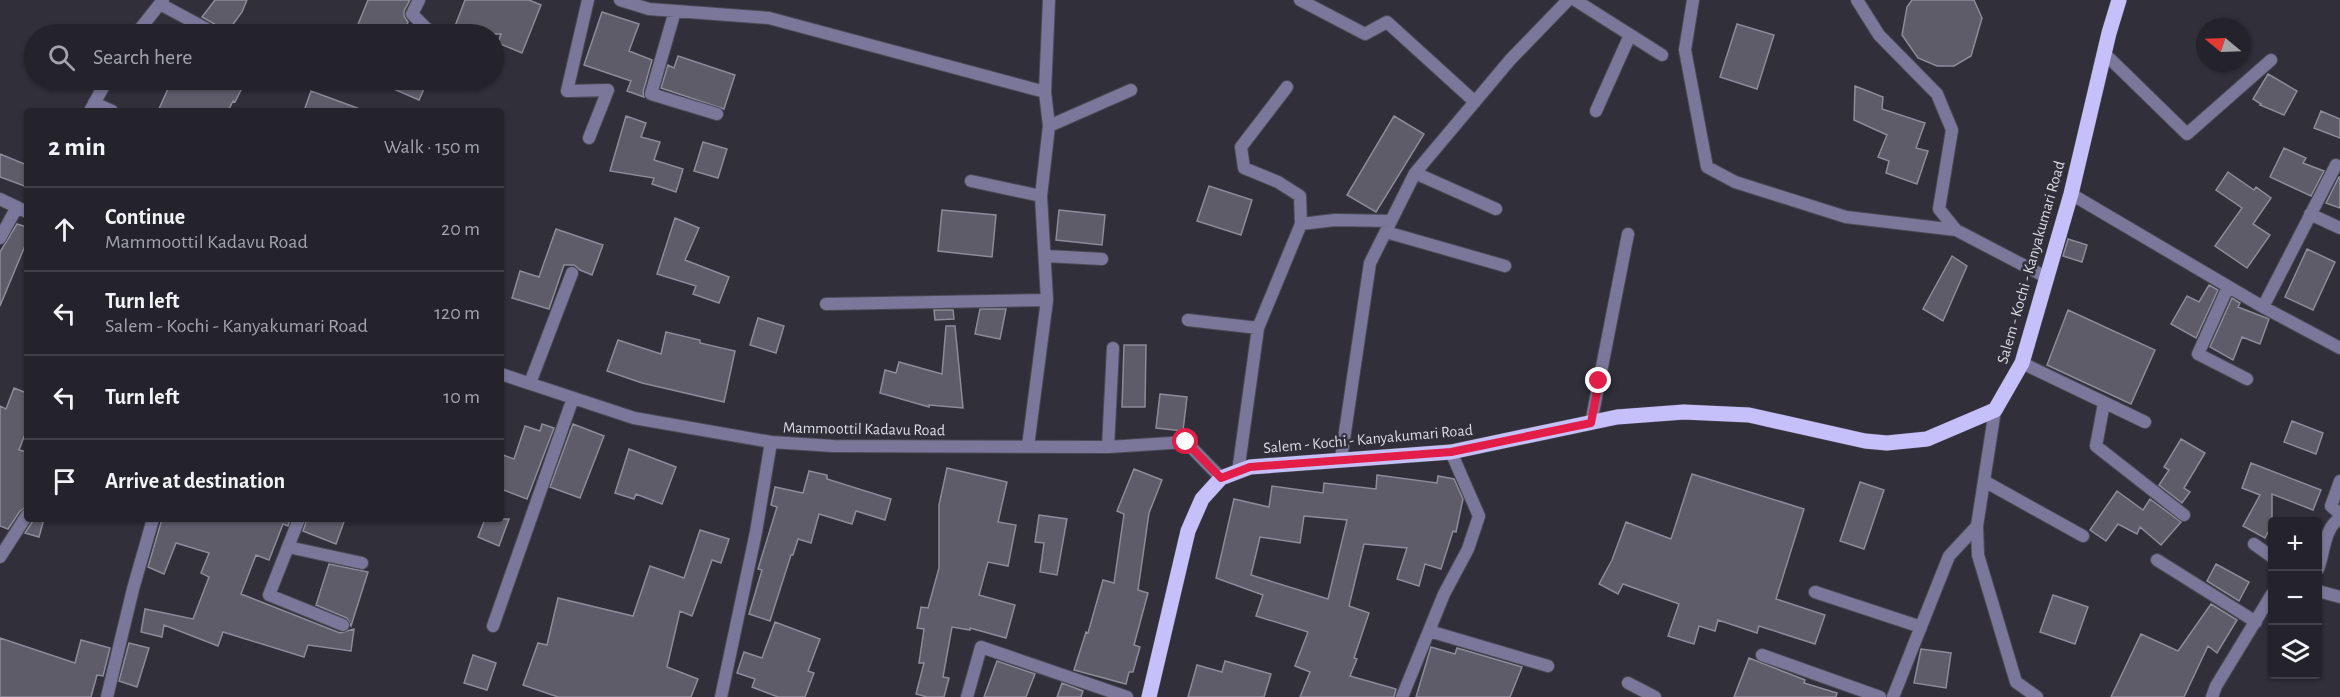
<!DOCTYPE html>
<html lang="en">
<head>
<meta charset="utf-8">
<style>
  body { margin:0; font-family:"Alegreya Sans",sans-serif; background:#302f38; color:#f1f3f6 }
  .controls { position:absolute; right:18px; bottom:18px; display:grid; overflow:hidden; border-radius:6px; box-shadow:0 2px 4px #0004 }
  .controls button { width:54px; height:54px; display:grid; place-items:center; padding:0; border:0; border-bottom:2px solid #414048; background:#24232c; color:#f1f3f6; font:30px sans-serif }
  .compass { position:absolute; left:2196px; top:18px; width:54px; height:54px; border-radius:50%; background:#24232c; box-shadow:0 2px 4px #0004; rotate:289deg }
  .stop { position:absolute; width:18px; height:18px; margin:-14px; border:4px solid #e11d48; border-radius:50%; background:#fff }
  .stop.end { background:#e11d48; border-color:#fff; box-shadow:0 2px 6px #0008 }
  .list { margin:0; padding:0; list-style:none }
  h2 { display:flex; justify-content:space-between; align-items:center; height:78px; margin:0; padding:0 24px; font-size:26px }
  h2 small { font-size:20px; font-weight:400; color:#a3a4a9 }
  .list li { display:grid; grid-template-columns:39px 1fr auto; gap:18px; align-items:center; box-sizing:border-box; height:84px; padding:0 24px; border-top:2px solid #414048 }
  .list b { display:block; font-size:22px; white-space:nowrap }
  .list p { margin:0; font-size:20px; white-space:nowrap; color:#a3a4a9 }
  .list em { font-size:20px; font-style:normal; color:#a3a4a9 }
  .icon { flex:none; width:33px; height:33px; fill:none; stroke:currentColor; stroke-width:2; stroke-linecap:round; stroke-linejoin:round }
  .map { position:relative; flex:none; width:2340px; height:697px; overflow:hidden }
  .search { position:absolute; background:#24232c; box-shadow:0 2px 4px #0004; left:24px; top:24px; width:480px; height:66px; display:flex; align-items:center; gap:15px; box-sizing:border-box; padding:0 21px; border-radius:33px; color:#a3a4a9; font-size:22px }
  .panel { position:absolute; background:#24232c; box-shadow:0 2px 4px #0004; left:24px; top:108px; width:480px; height:414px; border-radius:6px }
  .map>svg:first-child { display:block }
  .building { fill:#5d5c68; stroke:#8c8b99; stroke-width:1.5; fill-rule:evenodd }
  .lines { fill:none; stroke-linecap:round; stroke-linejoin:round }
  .minor-casing { stroke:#4b4b55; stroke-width:14 }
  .primary-casing { stroke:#4b4b55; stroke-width:16 }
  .minor { stroke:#7b779a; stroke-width:12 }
  .primary { stroke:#c6c0fa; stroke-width:15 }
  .route { stroke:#e11d48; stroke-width:8 }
  .labels { text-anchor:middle; stroke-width:5; stroke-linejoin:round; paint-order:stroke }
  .street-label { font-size:16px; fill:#dbdbe2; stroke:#302f3a }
</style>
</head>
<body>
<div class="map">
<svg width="2340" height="697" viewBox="0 0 2340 697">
  <rect width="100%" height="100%" fill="#302f3a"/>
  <path class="building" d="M 215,0 L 247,0 L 242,12 L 226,34 L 220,27 L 202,17 Z
    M 368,0 L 410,0 L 404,11 L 404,16 L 408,22 L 403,34 L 354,34 Z
    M 465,0 L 529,0 L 541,5 L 522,53 L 498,43 L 501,34 L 452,34 Z
    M 1912,0 L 1974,0 L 1982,18 L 1971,56 L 1954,66 L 1937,66 L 1918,58 L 1902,35 L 1907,7 Z
    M 602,12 L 639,24 L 629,51 L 652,60 L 643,92 L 644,97 L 627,91 L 631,81 L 584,65 Z
    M 1737,24 L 1774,35 L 1757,89 L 1720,77 Z
    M 678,56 L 735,75 L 724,109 L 661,88 L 668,65 L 674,68 Z
    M 2268,74 L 2297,91 L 2284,115 L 2260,105 L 2261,104 L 2253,99 Z
    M 172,80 L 246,80 L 235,102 L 233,101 L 228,111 L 158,111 Z
    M 373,80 L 428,80 L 419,100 Z
    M 1855,86 L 1883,97 L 1882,109 L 1925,123 L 1916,148 L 1928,151 L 1917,184 L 1886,173 L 1889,161 L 1878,157 L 1887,135 L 1854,120 Z
    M 311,91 L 360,109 L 360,111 L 304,111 Z
    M 2321,111 L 2340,119 L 2340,138 L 2314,128 Z
    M 626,116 L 646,123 L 641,137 L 660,142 L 654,160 L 683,169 L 676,192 L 652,184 L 654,178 L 610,171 Z
    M 1394,116 L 1424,134 L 1376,212 L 1347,195 Z
    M 703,142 L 727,149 L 718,178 L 694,171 Z
    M 2284,148 L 2306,158 L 2303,163 L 2324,171 L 2311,196 L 2270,177 Z
    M 0,154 L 27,165 L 27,187 L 0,177 Z
    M 2228,172 L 2254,190 L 2256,187 L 2271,198 L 2253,224 L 2270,235 L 2247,268 L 2215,246 L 2242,208 L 2216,190 Z
    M 2339,177 L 2340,177 L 2340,208 L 2326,203 Z
    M 1209,186 L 1252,200 L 1241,235 L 1197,221 Z
    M 942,210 L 996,215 L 992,257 L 938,251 Z
    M 1059,210 L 1105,215 L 1102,245 L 1056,240 Z
    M 675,218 L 699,228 L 685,260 L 729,277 L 719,303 L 693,294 L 696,286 L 657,274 Z
    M 17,224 L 27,227 L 27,241 L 0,306 L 0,252 Z
    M 556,229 L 603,245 L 592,275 L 580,270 L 574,265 L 564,265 L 549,309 L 512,298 L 520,271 L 539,277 Z
    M 2068,239 L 2087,245 L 2082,262 L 2063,256 Z
    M 2307,249 L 2335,262 L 2313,310 L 2285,297 Z
    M 1952,256 L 1967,266 L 1943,321 L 1923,309 Z
    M 2209,285 L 2218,290 L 2196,338 L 2171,324 L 2187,296 L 2199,302 Z
    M 2232,298 L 2240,303 L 2238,307 L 2269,319 L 2260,344 L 2242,337 L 2233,360 L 2210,347 Z
    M 980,309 L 1006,309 L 1000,339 L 975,334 Z
    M 934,310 L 953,310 L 954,319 L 935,320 Z
    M 2068,310 L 2155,350 L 2131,404 L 2047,365 Z
    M 758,318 L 784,326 L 776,353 L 750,345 Z
    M 946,326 L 955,326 L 963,408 L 929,405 L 929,407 L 880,393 L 885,370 L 896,373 L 899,362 L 942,374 Z
    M 666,332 L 700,340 L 700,343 L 735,351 L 724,402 L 642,383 L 607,371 L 618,340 L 661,354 Z
    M 1124,345 L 1146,345 L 1145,407 L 1122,407 Z
    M 14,388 L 27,393 L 27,429 L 19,450 L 27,452 L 27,507 L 20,511 L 8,529 L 0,526 L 0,406 L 6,409 Z
    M 1160,394 L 1187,397 L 1183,431 L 1156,428 Z
    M 2292,421 L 2323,433 L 2316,454 L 2284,442 Z
    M 542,424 L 554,428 L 527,499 L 501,489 L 501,454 L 514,459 L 525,426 L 540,431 Z
    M 573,424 L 604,436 L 580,498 L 550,487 Z
    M 2181,439 L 2205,453 L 2184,488 L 2190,492 L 2182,503 L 2159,485 L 2169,470 L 2164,467 Z
    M 629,449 L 676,467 L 662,504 L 636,494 L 634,499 L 615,493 Z
    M 2251,463 L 2321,490 L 2313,510 L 2272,494 L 2272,524 L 2265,538 L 2243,526 L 2260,495 L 2242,488 Z
    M 947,468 L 1007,482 L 998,522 L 1016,525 L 1008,566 L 988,562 L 979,595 L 1015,605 L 1006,638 L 970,628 L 970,630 L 952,627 L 943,677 L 949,678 L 944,697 L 927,697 L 916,694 L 924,663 L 919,663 L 924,629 L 917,628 L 921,607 L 928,608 L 939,568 L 939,505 Z
    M 1134,469 L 1162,480 L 1149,513 L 1138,590 L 1148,593 L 1134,645 L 1140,647 L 1133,672 L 1129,672 L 1126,684 L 1074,670 L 1086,632 L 1088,633 L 1103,580 L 1114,583 L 1124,514 L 1117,511 Z
    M 809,471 L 827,475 L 827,479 L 891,499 L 885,520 L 856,511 L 852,524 L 819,514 L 811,543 L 798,539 L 793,555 L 791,555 L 770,621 L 749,614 L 762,570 L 758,569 L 777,507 L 771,505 L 775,487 L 803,493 Z
    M 1692,474 L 1804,509 L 1776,599 L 1825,615 L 1815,644 L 1759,626 L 1757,633 L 1718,620 L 1715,631 L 1699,626 L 1694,644 L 1668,636 L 1679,604 L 1623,584 L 1618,594 L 1599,584 L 1612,560 L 1626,522 L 1671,539 Z
    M 1377,475 L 1437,483 L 1438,476 L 1454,479 L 1463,499 L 1456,532 L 1453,531 L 1441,569 L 1425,564 L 1419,586 L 1397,579 L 1407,548 L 1364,544 L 1349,606 L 1369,613 L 1354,658 L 1357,659 L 1350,676 L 1396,689 L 1394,697 L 1300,697 L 1310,672 L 1295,666 L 1308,632 L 1256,616 L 1263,595 L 1216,578 L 1234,499 L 1269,507 L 1272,486 L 1323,493 L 1324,483 L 1376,489 ZM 1304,516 L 1347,520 L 1328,599 L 1251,575 L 1260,537 L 1300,543 Z
    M 1860,482 L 1884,490 L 1864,549 L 1840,541 Z
    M 2117,491 L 2143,510 L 2150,499 L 2181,522 L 2161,545 L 2140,527 L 2137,534 L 2118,524 L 2106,541 L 2090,530 Z
    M 1039,515 L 1067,519 L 1057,575 L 1040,572 L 1044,543 L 1035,542 Z
    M 34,519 L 44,519 L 39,537 L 25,533 Z
    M 162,519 L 290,519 L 288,526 L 283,524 L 269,560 L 256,555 L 241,594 L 340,633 L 354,629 L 351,651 L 308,645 L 304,657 L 223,632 L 218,646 L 164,625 L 162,637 L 141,632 L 145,609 L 193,619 L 209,577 L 201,573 L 209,553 L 176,543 L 164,574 L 148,567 Z
    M 307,519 L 345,519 L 336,544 L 303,531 Z
    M 485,519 L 509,519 L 499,546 L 478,537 Z
    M 700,530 L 729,539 L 721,563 L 712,560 L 692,616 L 680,611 L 667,667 L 698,679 L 691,697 L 558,697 L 523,685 L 538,643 L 547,645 L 558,598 L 633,616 L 650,566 L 684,578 Z
    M 329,564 L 368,572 L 351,626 L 347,618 L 316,605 Z
    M 2216,564 L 2249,582 L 2239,601 L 2207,581 Z
    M 2053,595 L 2088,607 L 2075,644 L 2040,632 Z
    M 2211,604 L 2237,620 L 2217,653 L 2208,646 L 2184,697 L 2111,697 L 2141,634 L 2178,651 Z
    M 775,622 L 820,639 L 808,671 L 814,673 L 805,697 L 778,697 L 752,687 L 755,679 L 737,673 L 744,652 L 762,658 Z
    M 0,638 L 75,663 L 81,640 L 110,648 L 103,676 L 97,675 L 91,697 L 0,697 Z
    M 129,643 L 149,648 L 137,687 L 119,681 Z
    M 1431,647 L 1455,654 L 1457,648 L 1522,667 L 1510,697 L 1416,697 Z
    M 1921,649 L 1951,653 L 1946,688 L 1914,683 Z
    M 473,655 L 496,663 L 487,690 L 464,683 Z
    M 1749,658 L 1805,680 L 1804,683 L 1837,693 L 1836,697 L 1734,697 Z
    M 997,661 L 1035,674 L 1026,697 L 984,697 Z
    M 1225,661 L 1271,674 L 1264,697 L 1188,697 L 1197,665 L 1222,672 Z
    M 1062,683 L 1083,691 L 1081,697 L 1057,697 Z"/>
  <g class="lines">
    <defs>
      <path id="minor" d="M 419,0 L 412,14 L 432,34
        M 588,0 L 567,91 L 608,90 L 589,138
        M 620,0 L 649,9 L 769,18 L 1045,92 L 1049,126 L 1041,196 L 1047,300 L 1028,446
        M 1300,0 L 1365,34 L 1387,22 L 1475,102
        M 1575,0 L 1662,55
        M 1693,0 L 1685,50 L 1707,167 L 1735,182 L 1846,217 L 1956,230
        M 1857,0 L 1879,35 L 1937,94 L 1952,130 L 1939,209 L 1956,230 L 2048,278
        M 160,4 L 216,34
        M 675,11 L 651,94 L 717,114
        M 136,34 L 163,0
        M 2104,53 L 2187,134 L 2271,60
        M 1287,87 L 1241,147 L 1244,168 L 1278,182 L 1300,196 L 1301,224
        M 1045,92 L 1049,0
        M 94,103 L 112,111
        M 90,111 L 107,80
        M 1596,111 L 1630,35
        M 1049,126 L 1131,90
        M 1415,173 L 1496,209
        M 971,181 L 1041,196
        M 2071,194 L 2263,307 L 2336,165
        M 0,199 L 27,212
        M 2310,214 L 2340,228
        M 1386,232 L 1505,266
        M 0,238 L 17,207
        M 1046,256 L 1102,259
        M 2228,287 L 2198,354 L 2247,379
        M 826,304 L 1047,300
        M 2263,307 L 2340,348
        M 1188,320 L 1258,328
        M 2022,363 L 2145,422
        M 501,374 L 634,418 L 771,442 L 833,446 L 1108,447 L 1186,442 L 1221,478
        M 530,383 L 572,273
        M 2104,403 L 2096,446 L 2184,515
        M 1995,410 L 1977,526 L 1978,555 L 2016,682 L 2037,697
        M 1591,423 L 1628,234
        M 1108,447 L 1113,348
        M 1341,459 L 1370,263 L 1415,173 L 1510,60 L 1568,0
        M 1238,472 L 1258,328 L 1301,224 L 1335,220 L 1391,221
        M 1984,481 L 2083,536
        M 2340,481 L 2331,506 L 2340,514
        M 299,519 L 269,595 L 343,625
        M 2254,544 L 2272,557
        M 288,547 L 362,563
        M 0,557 L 27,515
        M 2157,560 L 2256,622
        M 2318,569 C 2324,554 2324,528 2340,518
        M 2318,591 L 2340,597
        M 1815,592 L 1921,627
        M 493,626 L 573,398
        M 1429,631 L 1548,666
        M 1762,655 L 1880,697
        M 1628,683 L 1655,697
        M 107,697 L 133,589 L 153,519
        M 721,697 L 756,532 L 771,442
        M 967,697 L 981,647 L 1127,697
        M 1402,697 L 1444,594 L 1468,549 L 1479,516 L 1451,452
        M 1893,697 L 1949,556 L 1977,526
        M 2212,697 L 2216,686 L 2272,594"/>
      <path id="primary" d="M 1149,697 L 1188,531 L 1202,499 L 1221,478 L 1250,467 L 1451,452 L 1617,417 L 1684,412 L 1749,415 L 1865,441 L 1887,443 L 1927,439 L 1995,410 L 2022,363 L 2071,194 L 2109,33 L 2119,0"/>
    </defs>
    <use href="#minor" class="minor-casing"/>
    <use href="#primary" class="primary-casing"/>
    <use href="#minor" class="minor"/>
    <use href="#primary" class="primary"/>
  </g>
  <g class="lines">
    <path class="route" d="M 1186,442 L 1221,478 L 1250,467 L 1451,452 L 1591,423 L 1599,381"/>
  </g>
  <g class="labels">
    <g class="street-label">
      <text transform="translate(2030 262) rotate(-74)" y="6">Salem - Kochi - Kanyakumari Road</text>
      <text transform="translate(864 428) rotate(1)" y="6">Mammoottil Kadavu Road</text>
      <text transform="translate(1368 438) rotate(-5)" y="6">Salem - Kochi - Kanyakumari Road</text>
    </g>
  </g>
</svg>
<div class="controls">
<button>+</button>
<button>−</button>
<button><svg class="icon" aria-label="layers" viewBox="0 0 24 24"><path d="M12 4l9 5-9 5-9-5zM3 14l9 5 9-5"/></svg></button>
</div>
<svg class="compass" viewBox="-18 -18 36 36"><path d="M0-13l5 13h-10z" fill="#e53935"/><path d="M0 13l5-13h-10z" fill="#a3a4a9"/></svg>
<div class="stop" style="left:1186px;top:442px"></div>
<div class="stop end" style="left:1599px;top:381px"></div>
<div class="search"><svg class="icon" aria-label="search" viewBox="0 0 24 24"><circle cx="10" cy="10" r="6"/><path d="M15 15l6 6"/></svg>Search here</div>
<section class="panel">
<h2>2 min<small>Walk · 150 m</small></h2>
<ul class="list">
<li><svg class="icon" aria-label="ahead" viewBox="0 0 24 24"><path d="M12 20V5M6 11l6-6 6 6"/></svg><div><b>Continue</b><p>Mammoottil Kadavu Road</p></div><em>20 m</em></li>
<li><svg class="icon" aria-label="left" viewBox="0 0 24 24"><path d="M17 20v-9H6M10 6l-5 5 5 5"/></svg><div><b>Turn left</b><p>Salem - Kochi - Kanyakumari Road</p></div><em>120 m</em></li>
<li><svg class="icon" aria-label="left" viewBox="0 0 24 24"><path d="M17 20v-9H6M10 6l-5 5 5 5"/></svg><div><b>Turn left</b></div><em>10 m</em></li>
<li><svg class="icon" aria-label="arrive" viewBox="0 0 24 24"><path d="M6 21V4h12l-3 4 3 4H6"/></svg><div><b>Arrive at destination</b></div></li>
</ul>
</section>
</div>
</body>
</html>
